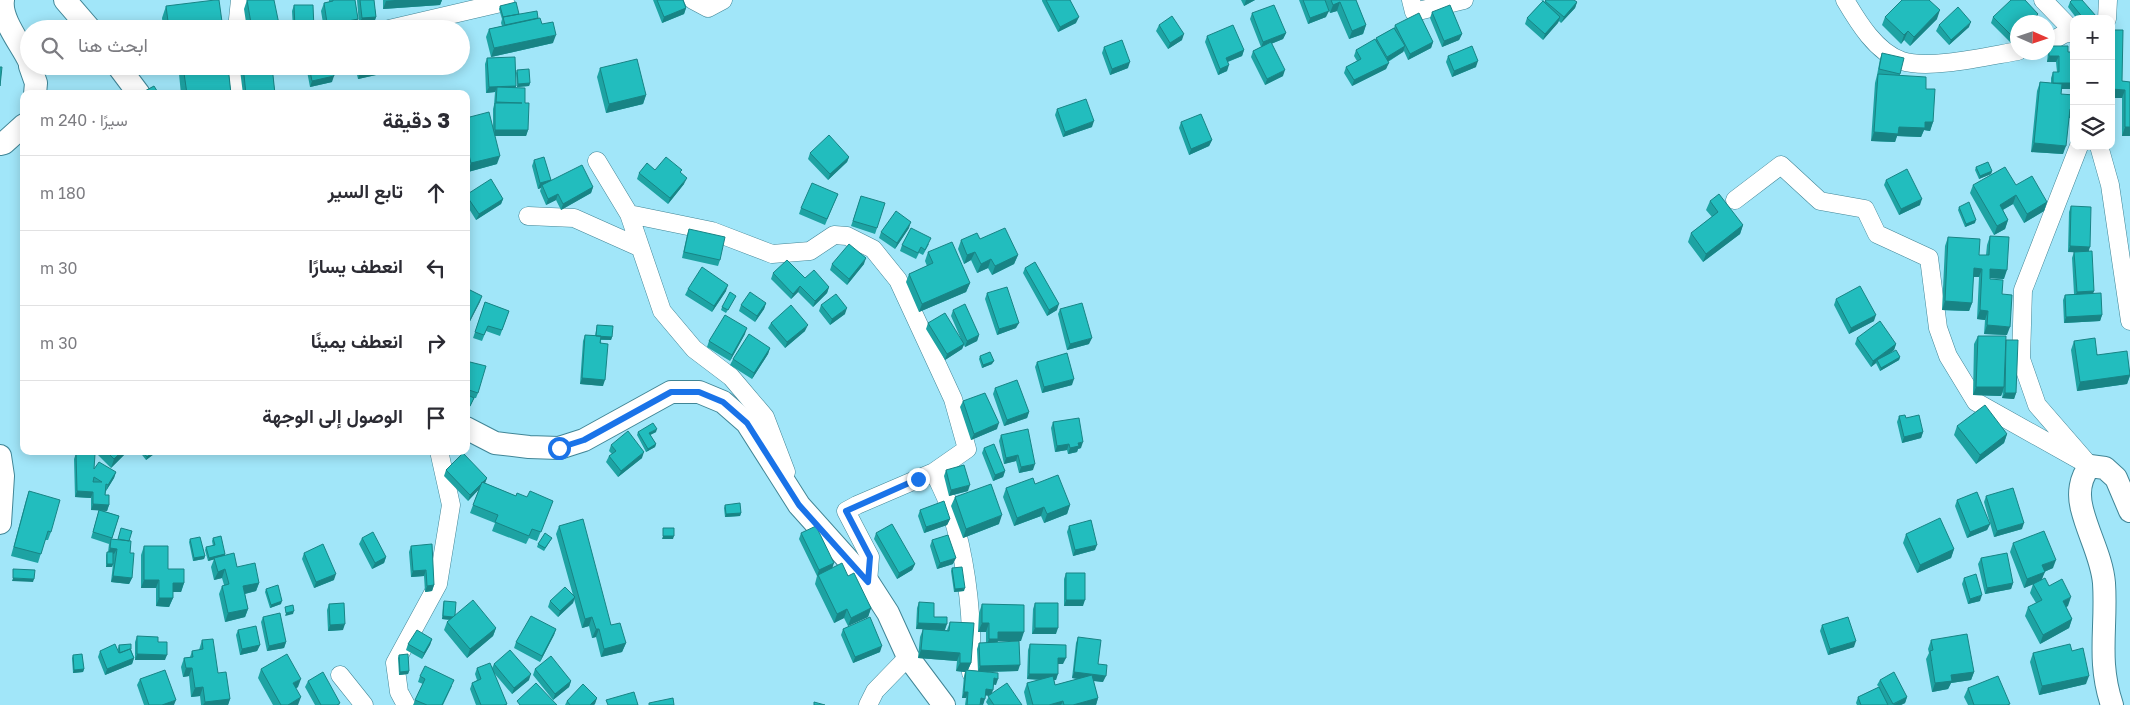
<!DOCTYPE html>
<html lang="ar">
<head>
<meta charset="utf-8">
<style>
  body { margin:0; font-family:"Golos Text",Vazirmatn,sans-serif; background:#f2f2f3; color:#2b2b33; direction:rtl }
  .controls { position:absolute; right:15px; top:15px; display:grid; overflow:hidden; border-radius:10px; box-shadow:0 2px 12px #0003 }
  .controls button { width:45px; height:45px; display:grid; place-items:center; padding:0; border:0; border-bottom:1px solid #e1e1e2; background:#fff; color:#2b2b33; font:25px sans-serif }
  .compass { position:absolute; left:2010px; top:15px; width:45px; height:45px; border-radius:50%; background:#fff; box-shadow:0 2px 12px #0003; rotate:93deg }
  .stop { position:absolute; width:15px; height:15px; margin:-11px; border:4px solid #1a73e8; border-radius:50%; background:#fff }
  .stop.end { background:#1a73e8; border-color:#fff; box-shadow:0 1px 5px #0008 }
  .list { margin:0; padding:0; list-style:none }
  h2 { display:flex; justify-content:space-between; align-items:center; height:65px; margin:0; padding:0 20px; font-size:21px }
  h2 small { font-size:16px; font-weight:400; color:#7c7c81 }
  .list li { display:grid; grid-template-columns:32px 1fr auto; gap:15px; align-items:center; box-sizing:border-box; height:75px; padding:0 20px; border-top:1px solid #e1e1e2 }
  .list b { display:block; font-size:19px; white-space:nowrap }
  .list em { font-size:16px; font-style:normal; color:#7c7c81 }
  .icon { flex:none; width:28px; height:28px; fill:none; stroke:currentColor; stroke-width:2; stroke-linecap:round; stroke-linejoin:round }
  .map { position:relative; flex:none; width:2130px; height:705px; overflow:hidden; direction:ltr }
  .search { position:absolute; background:#fff; box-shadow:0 2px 12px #0003; left:20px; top:20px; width:450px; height:55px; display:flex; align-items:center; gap:12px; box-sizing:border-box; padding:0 18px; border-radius:28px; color:#7c7c81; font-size:19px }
  .panel { position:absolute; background:#fff; box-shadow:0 2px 12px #0003; left:20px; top:90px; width:450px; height:365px; border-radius:10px; direction:rtl }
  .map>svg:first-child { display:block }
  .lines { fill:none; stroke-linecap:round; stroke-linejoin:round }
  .minor-casing { stroke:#408596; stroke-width:19 }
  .major-casing { stroke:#408596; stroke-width:24 }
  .minor { stroke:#fff; stroke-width:18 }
  .major { stroke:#fff; stroke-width:22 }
  .wall { fill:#1da3a3 }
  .shaded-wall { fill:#188485 }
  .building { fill:#22bdbe; stroke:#188485; fill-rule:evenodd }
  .route { stroke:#1a73e8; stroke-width:6 }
</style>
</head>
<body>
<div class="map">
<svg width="2130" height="705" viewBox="0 0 2130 705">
  <rect width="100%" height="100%" fill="#a1e6f9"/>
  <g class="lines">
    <defs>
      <path id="minor" d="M 693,0 L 708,8 L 723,0
        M 1411,0 L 1414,12 L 1464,0
        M 1845,0 C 1858,22 1876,52 1902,61 C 1929,70 1988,56 2018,51
        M 2043,0 L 2074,32
        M 2107,19 L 2108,0
        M 237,29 L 240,0
        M 389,29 L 505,2
        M 2048,43 L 2064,34 L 2074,32
        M 235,94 L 235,66
        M 2099,146 L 2110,185 L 2130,321
        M 597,161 L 629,214 L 662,311 L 694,349 L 731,377 L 765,417 L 786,472
        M 1735,200 L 1781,165 L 1820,201 L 1865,209 L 1877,234 L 1929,258 L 1938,328 L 1948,356 L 1976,402 L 2090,466 L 2037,405 L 2021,359 L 2023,290 L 2079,146
        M 629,214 L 712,231 L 772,254 L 810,251 L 834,235 L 847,236 L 873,249 L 898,280 L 953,399 L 967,449 L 934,472 L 857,505 L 846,511 L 870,557 L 868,582
        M 528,216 L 574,218 L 639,247
        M 934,472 C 940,485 947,498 951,511 C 967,563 973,618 971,673
        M 340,675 L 364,705
        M 406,705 L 399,692 L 395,663 L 438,584 L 451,505 L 439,451
        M 868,705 L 875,691 L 908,657"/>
      <path id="major" d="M 3,0 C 0,19 21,44 29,61
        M 65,0 L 90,29
        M 30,66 L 36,83 L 35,94
        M 118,66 L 139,94
        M 0,144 L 4,143 L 24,125
        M 466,428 L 495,443 L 529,447 L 559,448 L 584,440 L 671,392 L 699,392 L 723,402 L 747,423 L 799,505 L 868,582 L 888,613 L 908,657 L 944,705
        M 0,456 L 3,476 L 0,523
        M 2112,705 C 2097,661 2107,627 2104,583 C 2102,558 2088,534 2082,509 C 2078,494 2080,478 2090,466 L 2105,468 L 2116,478 L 2130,511"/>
    </defs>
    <use href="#minor" class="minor-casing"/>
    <use href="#major" class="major-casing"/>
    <use href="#minor" class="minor"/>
    <use href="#major" class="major"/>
  </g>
  <path class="wall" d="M 247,0 L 280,29 L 247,29 L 244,9 Z
    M 329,0 L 355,0 L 358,19 L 355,28 L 349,29 L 324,29 L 321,11 L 324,3 L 329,2 Z
    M 357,0 L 374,0 L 376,17 L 374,23 L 359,24 Z
    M 383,0 L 442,0 L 440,5 L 383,9 Z
    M 653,0 L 683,0 L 686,8 L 684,14 L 662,23 Z
    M 1042,0 L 1070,0 L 1076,23 L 1058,32 L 1042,1 Z
    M 1241,0 L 1255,0 L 1244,6 Z
    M 1299,0 L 1356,0 L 1366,25 L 1363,34 L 1349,39 L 1337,11 L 1330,13 L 1325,2 L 1326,17 L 1308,24 Z
    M 1541,0 L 1544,0 L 1543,1 L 1544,2 L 1546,0 L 1577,2 L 1575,8 L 1561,23 L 1559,21 L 1543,40 L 1525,24 L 1527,18 L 1543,1 Z
    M 2070,2 L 2096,16 L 2095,19 L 2077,19 L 2068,7 Z
    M 294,5 L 314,29 L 293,29 L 292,11 Z
    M 166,6 L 223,29 L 163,29 L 162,18 Z
    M 500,6 L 519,14 L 538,18 L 553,43 L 491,57 L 486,37 L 489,29 L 502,26 L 501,23 L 502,19 L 499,9 Z
    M 1432,12 L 1462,34 L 1459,40 L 1442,47 L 1430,18 Z
    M 1252,13 L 1286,33 L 1283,39 L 1271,44 L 1283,76 L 1265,85 L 1251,57 L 1253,51 L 1261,47 L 1250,19 Z
    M 1885,17 L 1937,19 L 1910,46 L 1904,40 L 1901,44 L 1882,25 Z
    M 1993,17 L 2036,20 L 2018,22 L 2018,39 L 2012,44 L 1991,23 Z
    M 1159,25 L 1182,40 L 1168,49 L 1156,31 Z
    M 1395,25 L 1433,42 L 1431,48 L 1408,60 L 1404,51 L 1403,52 L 1388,62 L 1386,69 L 1352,86 L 1344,73 L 1346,67 L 1357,61 L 1354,56 L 1356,50 L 1376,40 L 1376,38 L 1394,28 Z
    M 1939,25 L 1969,27 L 1949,45 L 1936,31 Z
    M 2112,30 L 2122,81 L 2130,82 L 2130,136 L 2122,136 L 2122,98 L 2111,98 L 2111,33 Z
    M 1207,36 L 1244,50 L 1242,56 L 1228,62 L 1227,71 L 1218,75 L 1205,42 Z
    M 2049,46 L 2068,52 L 2074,52 L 2074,89 L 2062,89 L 2061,94 L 2074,118 L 2069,118 L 2063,154 L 2031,152 L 2037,91 L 2040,82 L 2051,83 L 2051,78 L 2053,72 L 2057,72 L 2056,62 L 2047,62 L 2048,52 Z
    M 1104,47 L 1128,68 L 1110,75 L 1102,53 Z
    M 1882,53 L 1900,74 L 1900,75 L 1926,89 L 1933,122 L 1930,131 L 1924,130 L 1921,137 L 1897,136 L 1895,142 L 1871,141 L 1875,83 L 1877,75 L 1880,59 Z
    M 1448,56 L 1476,67 L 1452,77 L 1446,62 Z
    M 487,58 L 516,86 L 515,88 L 525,103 L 528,130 L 526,136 L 495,136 L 497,164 L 468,172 L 466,165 L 466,118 L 493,128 L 493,109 L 494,105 L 495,92 L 486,93 L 485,64 Z
    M 168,66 L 228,66 L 231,94 L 181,94 L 179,74 L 169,75 Z
    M 241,66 L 272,66 L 275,94 L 243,94 L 240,70 Z
    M 306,66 L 332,66 L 332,82 L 310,87 Z
    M 355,66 L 378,66 L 378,69 L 376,75 L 358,79 Z
    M 430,66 L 453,66 L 452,68 L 431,73 Z
    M 600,68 L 646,95 L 643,104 L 606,113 L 597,77 Z
    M 517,70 L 530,83 L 529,86 L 517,87 L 516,73 Z
    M 1057,109 L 1092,127 L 1063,137 L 1055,115 Z
    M 1181,122 L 1212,140 L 1209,146 L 1189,155 L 1179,128 Z
    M 810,153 L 849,157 L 847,162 L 828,180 L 808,159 Z
    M 534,160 L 551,180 L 593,187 L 591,193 L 561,210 L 556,200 L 546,205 L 540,191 L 541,188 L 538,189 L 532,166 Z
    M 1976,167 L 1992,171 L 1991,174 L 1979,179 L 1975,170 Z
    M 655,170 L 684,184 L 668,204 L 637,179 L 639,173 Z
    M 1886,180 L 1920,205 L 1899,215 L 1884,185 Z
    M 1973,185 L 2016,185 L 2047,202 L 2044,211 L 2024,223 L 2013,204 L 2003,210 L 2008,220 L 2005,229 L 1994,235 L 1970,193 Z
    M 838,194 L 825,225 L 799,214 L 801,208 Z
    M 466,195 L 503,199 L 501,204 L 476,220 L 466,204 Z
    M 861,196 L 877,228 L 875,234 L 851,226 Z
    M 1710,201 L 1743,225 L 1740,234 L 1703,262 L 1688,242 L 1691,233 L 1712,217 L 1706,210 Z
    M 2071,206 L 2089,251 L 2094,291 L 2093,293 L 2102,315 L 2100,321 L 2064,323 L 2063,300 L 2065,295 L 2074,294 L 2072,258 L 2074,252 L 2068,252 L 2069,212 Z
    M 1959,207 L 1975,223 L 1965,227 L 1958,210 Z
    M 909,228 L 895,249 L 879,238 L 881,232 Z
    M 689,229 L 720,260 L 718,266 L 682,258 L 687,235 Z
    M 1990,236 L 2004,279 L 1990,278 L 1990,279 L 2002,294 L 2007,335 L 1984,334 L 1985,320 L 1977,319 L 1979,277 L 1973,277 L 1972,303 L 1969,311 L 1942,310 L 1945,246 L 1948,237 L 1979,255 L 1986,255 L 1987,245 Z
    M 980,239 L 1018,255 L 1014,264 L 992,275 L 988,268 L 977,273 L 971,260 L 964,264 L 958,249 L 961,240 Z
    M 929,244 L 923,255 L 919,253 L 916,259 L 900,251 L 902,245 Z
    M 928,252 L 970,283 L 966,292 L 919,312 L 906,282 L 909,274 L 927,266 L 925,261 Z
    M 832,264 L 864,264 L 847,285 L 830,270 Z
    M 1025,268 L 1057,310 L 1047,316 L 1023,273 Z
    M 773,273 L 805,278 L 829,287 L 827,293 L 813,307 L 798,292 L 791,299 L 771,279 Z
    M 688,289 L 726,291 L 712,312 L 685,295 Z
    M 987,293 L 1016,328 L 997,335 L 985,299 Z
    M 736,296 L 726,313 L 721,310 L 722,307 Z
    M 1836,299 L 1874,321 L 1849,334 L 1834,305 Z
    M 485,302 L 509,311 L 500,336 L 486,331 L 482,341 L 473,338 Z
    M 766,303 L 764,309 L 755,322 L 739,311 L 741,305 Z
    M 821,305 L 845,314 L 830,325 L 819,311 Z
    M 1060,309 L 1089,344 L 1067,350 L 1058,314 Z
    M 953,310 L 979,335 L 977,341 L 965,347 L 964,345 L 962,349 L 945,360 L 926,329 L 928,323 L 961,339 L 951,316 Z
    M 771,323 L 805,331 L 785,348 L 768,328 Z
    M 597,325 L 612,337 L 611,340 L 601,340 L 603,386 L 580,384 L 583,341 L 585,335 L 595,336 Z
    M 745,334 L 730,361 L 707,347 L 709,341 Z
    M 1978,336 L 2005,341 L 2016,393 L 2014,399 L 2002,398 L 2003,392 L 2001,396 L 1973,395 L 1974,344 Z
    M 1857,338 L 1896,344 L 1894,350 L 1890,353 L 1900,357 L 1899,360 L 1880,371 L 1876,363 L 1871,367 L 1855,344 Z
    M 2074,341 L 2130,373 L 2130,376 L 2127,384 L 2077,391 L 2071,350 Z
    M 770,348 L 768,354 L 752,379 L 730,365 L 733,359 Z
    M 980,356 L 992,364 L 982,368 L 979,359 Z
    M 466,361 L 478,393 L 476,398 L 474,398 L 469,409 L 466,408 Z
    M 1037,362 L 1072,385 L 1042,393 L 1035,367 Z
    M 995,388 L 1029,412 L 1027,418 L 1004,426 L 993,394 Z
    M 963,401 L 997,429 L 971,440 L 960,407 Z
    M 1899,416 L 1906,418 L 1923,432 L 1921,438 L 1902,443 L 1897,422 Z
    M 1053,422 L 1081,448 L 1078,449 L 1077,452 L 1068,454 L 1067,450 L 1055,452 L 1051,428 Z
    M 1957,426 L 2007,434 L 2004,443 L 1976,464 L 1954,435 Z
    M 638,432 L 656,432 L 650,435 L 656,444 L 655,447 L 646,452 L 637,435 Z
    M 1001,435 L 1033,470 L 1019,473 L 1016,461 L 1004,464 L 999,441 Z
    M 611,445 L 642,458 L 618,477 L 606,462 L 609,456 L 612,454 L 609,451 Z
    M 984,448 L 1005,471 L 1003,477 L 993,481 L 982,453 Z
    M 94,451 L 128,451 L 111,468 Z
    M 139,451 L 155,451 L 154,454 L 146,460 Z
    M 76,453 L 94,469 L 116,472 L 114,478 L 106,491 L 105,495 L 109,505 L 107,511 L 101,510 L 119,516 L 112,539 L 129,541 L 132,578 L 129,584 L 111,582 L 113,564 L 112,567 L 106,567 L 106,555 L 107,552 L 108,552 L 109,544 L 91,538 L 99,510 L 91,510 L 91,498 L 75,497 L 74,459 Z
    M 446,470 L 487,478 L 485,483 L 516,496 L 553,501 L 537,541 L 529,538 L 526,544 L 492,531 L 495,523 L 470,513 L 479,489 L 468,501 L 444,476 Z
    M 946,470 L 968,491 L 949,496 L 944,476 Z
    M 1035,484 L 1070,505 L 1067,514 L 1044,523 L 1041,516 L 1014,526 L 1003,497 L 1006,488 Z
    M 29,491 L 51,532 L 48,540 L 45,540 L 38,563 L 11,556 L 26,500 Z
    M 1986,496 L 2022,529 L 1994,537 L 1984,502 Z
    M 955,497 L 999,524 L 963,538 L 951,506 Z
    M 1957,500 L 1990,524 L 1987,530 L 1967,538 L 1955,506 Z
    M 725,505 L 741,513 L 740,516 L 725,517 L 724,508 Z
    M 920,510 L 950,519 L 947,525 L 924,533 L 918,516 Z
    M 559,526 L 611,625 L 626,643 L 622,652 L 601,657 L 596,637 L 592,638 L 589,626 L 582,628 L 574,599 L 573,603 L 558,617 L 548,607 L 550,601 L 573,595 L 556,534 Z
    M 1069,526 L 1095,550 L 1073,556 L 1067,532 Z
    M 801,533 L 832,568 L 848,576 L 871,608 L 868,617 L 848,626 L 844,618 L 834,623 L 815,584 L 817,576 L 799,539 Z
    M 876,533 L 915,564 L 912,570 L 897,579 L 874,539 Z
    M 1906,534 L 1954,549 L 1951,558 L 1917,573 L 1903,543 Z
    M 213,538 L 225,554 L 225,556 L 237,567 L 259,583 L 256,591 L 245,594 L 248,609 L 245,617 L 225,622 L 219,594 L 222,586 L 224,585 L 222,578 L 214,580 L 211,567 L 214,559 L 208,561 L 205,550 L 206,547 L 213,546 L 212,541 Z
    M 362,538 L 386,557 L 384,563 L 372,569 L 359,544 Z
    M 552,538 L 544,551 L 537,547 L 538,544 Z
    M 190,539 L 205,556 L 204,559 L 193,561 L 189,542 Z
    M 932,540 L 953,564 L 937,569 L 930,546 Z
    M 2013,543 L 2053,568 L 2044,572 L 2042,579 L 2068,606 L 2066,607 L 2072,619 L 2069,628 L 2040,644 L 2025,616 L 2028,607 L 2036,603 L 2030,593 L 2033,584 L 2024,588 L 2010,552 Z
    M 144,546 L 168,569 L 184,583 L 181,592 L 173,592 L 173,598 L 169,607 L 156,606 L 156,588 L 141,588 L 141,555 Z
    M 411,546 L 434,585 L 432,591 L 425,592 L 424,576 L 411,577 L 409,552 Z
    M 304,553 L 334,580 L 314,588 L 302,559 Z
    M 1981,558 L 2013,583 L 2011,589 L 1985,594 L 1978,564 Z
    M 952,568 L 964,591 L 954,592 L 951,571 Z
    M 1066,573 L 1083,606 L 1064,606 L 1064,579 Z
    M 1964,578 L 1980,601 L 1968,604 L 1962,584 Z
    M 266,589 L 281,604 L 270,608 L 265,592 Z
    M 444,601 L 455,615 L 496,628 L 493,636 L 467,658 L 444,630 L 447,622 L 450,620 L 442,619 L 443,604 Z
    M 919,602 L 934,617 L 945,630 L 929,629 L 947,630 L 950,622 L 971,663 L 968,670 L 978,671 L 977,649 L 979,643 L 986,643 L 986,632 L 978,632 L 979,613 L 982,604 L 1021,641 L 998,641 L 997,642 L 1018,671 L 988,672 L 996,685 L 993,684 L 991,694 L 1022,705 L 988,705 L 986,702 L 989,696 L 985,695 L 983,705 L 965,705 L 966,698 L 962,698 L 964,676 L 965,672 L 956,671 L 957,661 L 918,658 L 920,637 L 923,629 L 916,629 L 917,608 Z
    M 1035,603 L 1056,634 L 1032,634 L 1033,609 Z
    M 329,604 L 343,630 L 328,631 L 327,610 Z
    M 263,617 L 286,642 L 284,648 L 267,651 L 261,622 Z
    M 1822,625 L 1854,647 L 1828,655 L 1820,631 Z
    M 556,629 L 554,635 L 540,662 L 514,648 L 516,642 Z
    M 843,629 L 880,652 L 853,663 L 841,635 Z
    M 238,630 L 260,645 L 257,651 L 240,655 L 236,635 Z
    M 137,636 L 158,642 L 165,660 L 135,660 L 135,642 Z
    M 1078,637 L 1098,664 L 1103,682 L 1093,681 L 1098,698 L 1096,705 L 1027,705 L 1024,692 L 1027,683 L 1039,680 L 1027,679 L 1028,650 L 1030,644 L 1063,664 L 1058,664 L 1056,680 L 1054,680 L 1055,685 L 1077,679 L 1072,678 L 1076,643 Z
    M 432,639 L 430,645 L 422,659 L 406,650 L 408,644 Z
    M 202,640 L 230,699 L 228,705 L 201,705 L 200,696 L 191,697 L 189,676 L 183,677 L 181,667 L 184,658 L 190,657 L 192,651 L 199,650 Z
    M 1931,640 L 1974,672 L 1971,680 L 1951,683 L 1948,689 L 1932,692 L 1926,659 L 1929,653 L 1928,649 Z
    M 119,645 L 131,649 L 134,658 L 132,664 L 105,675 L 98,657 L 100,651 L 118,652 L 118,648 Z
    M 2072,651 L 2086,684 L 2039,695 L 2030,662 L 2033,653 Z
    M 73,655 L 84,669 L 83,672 L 73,673 L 72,658 Z
    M 399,655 L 409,671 L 408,674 L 399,675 L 398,658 Z
    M 494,664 L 529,680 L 512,694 L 494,673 L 507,705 L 476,705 L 470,689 L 472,683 L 477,680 L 475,674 L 477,668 L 492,668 Z
    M 261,669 L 298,687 L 296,688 L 298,705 L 273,705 L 258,678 Z
    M 535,669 L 571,681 L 569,687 L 553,700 L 533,675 Z
    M 420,676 L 452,686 L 443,705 L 413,705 L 423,684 L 418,682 Z
    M 140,679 L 174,705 L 144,705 L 137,685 Z
    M 1880,680 L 1907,697 L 1905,703 L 1901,705 L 1888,705 L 1885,700 L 1888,705 L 1857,705 L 1856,703 L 1858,697 L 1879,687 L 1877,685 Z
    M 308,681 L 340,705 L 315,705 L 305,687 Z
    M 1968,688 L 2009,705 L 1968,705 L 1964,697 Z
    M 597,698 L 594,705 L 565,705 L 567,701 Z"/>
  <path class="shaded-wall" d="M 395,0 L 442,0 L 440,5 L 383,9 L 386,1 Z
    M 1246,0 L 1255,0 L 1244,6 Z
    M 1340,2 L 1337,11 L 1330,13 L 1333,5 Z
    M 1577,2 L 1575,8 L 1561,23 L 1564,17 Z
    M 686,8 L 684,14 L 662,23 L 664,17 Z
    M 1940,10 L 1937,19 L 1910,46 L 1914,37 Z
    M 1329,11 L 1326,17 L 1308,24 L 1310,18 Z
    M 2038,14 L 2036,20 L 2034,22 L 2030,22 Z
    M 376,17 L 374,23 L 359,24 L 362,18 Z
    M 1079,17 L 1076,23 L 1058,32 L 1060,27 Z
    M 1560,17 L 1558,23 L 1543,40 L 1545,34 Z
    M 358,19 L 355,28 L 349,29 L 328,29 L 343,22 Z
    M 1971,22 L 1969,27 L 1949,45 L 1951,40 Z
    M 1366,25 L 1363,34 L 1349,39 L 1352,31 Z
    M 1908,31 L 1904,40 L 1901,44 L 1904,35 Z
    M 1286,33 L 1283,39 L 1261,48 L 1263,42 Z
    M 1184,34 L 1182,40 L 1168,49 L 1170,43 Z
    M 1462,34 L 1459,40 L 1442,47 L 1444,41 Z
    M 556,35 L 553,43 L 491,57 L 494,48 Z
    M 2018,35 L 2018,39 L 2012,44 L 2014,38 Z
    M 1433,42 L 1431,48 L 1408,60 L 1410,54 Z
    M 1405,46 L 1403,52 L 1385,63 L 1387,57 Z
    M 1244,50 L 1242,56 L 1224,63 L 1226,58 Z
    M 2049,56 L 2059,56 L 2056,62 L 2047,62 Z
    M 1478,61 L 1476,67 L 1452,77 L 1454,71 Z
    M 1130,62 L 1128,68 L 1110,75 L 1112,69 Z
    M 1389,63 L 1386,69 L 1352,86 L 1354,80 Z
    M 1229,65 L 1227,71 L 1218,75 L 1220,69 Z
    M 172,66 L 182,66 L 179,74 L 169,75 Z
    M 435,66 L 453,66 L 452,68 L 431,73 L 433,67 Z
    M 378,69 L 376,75 L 358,79 L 360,73 Z
    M 1285,70 L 1283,76 L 1265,85 L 1267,79 Z
    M 334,76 L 332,82 L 310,87 L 312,81 Z
    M 530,83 L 529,86 L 517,87 L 518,84 Z
    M 2053,83 L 2074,83 L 2074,89 L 2051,89 Z
    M 516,86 L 514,92 L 497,87 L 495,92 L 486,93 L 489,87 Z
    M 2111,89 L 2125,90 L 2122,98 L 2111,98 Z
    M 646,95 L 643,104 L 606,113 L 609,104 Z
    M 2070,109 L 2074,109 L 2074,118 L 2066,118 Z
    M 1094,121 L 1092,127 L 1063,137 L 1065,132 Z
    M 1925,122 L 1933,122 L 1930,131 L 1924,130 L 1921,137 L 1897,136 L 1895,142 L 1871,141 L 1874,132 Z
    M 2125,127 L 2130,127 L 2130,136 L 2122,136 Z
    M 495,130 L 528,130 L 526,136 L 493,136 Z
    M 1212,140 L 1209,146 L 1189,155 L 1191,149 Z
    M 2034,143 L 2066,146 L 2063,154 L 2031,152 Z
    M 500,156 L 497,164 L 468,172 L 471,163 Z
    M 849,157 L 847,162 L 828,180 L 830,174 Z
    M 1992,171 L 1991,174 L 1979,179 L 1980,176 Z
    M 687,178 L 684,184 L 668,204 L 670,198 Z
    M 551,180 L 549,186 L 542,185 L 541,188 L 538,189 L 540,183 Z
    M 593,187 L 591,193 L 561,210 L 563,204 Z
    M 558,194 L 556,200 L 546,205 L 548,199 Z
    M 2016,195 L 2013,204 L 1997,213 L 2000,205 Z
    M 503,199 L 501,204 L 476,220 L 479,214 Z
    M 1922,199 L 1920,205 L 1899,215 L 1901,209 Z
    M 2047,202 L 2044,211 L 2024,223 L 2027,214 Z
    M 1976,220 L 1975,223 L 1965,227 L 1966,224 Z
    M 2008,220 L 2005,229 L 1994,235 L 1997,226 Z
    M 911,222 L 909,228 L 895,249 L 897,243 Z
    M 1743,225 L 1740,234 L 1703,262 L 1706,254 Z
    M 2070,246 L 2090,247 L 2088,253 L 2068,252 Z
    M 975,252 L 971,260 L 964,264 L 967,255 Z
    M 1018,255 L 1014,264 L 992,275 L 995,266 Z
    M 866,258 L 864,264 L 847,285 L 849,279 Z
    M 991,259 L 988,268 L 977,273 L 981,264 Z
    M 1974,268 L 1982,269 L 1979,277 L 1970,277 Z
    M 1990,269 L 2007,270 L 2004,279 L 1987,278 Z
    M 970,283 L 966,292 L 919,312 L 922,304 Z
    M 728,285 L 726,291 L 712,312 L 714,306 Z
    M 800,286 L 798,292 L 791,299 L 793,294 Z
    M 829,287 L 827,293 L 813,307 L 815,301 Z
    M 2094,291 L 2092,296 L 2074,298 L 2077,292 Z
    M 482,296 L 480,302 L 466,329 L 466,328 Z
    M 1945,301 L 1972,303 L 1969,311 L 1942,310 Z
    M 766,303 L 764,309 L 755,322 L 757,316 Z
    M 1059,304 L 1057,310 L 1047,316 L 1049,310 Z
    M 847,308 L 845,314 L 830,325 L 832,319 Z
    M 1980,310 L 1988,311 L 1985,320 L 1977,319 Z
    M 1876,315 L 1874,321 L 1849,334 L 1851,328 Z
    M 2102,315 L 2100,321 L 2064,323 L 2066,317 Z
    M 1019,323 L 1016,328 L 997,335 L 999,329 Z
    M 808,325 L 805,331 L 785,348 L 787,342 Z
    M 1987,325 L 2010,327 L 2007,335 L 1984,334 Z
    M 747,328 L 745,334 L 730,361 L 732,355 Z
    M 979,335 L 977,341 L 965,347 L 967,341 Z
    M 596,336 L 612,337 L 611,340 L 595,339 Z
    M 1092,338 L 1089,344 L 1067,350 L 1070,344 Z
    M 964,344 L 962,349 L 945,360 L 947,354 Z
    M 1896,344 L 1894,350 L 1878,362 L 1877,360 L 1876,363 L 1871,367 L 1873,361 Z
    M 770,348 L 768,354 L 752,379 L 754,373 Z
    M 1900,357 L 1899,360 L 1880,371 L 1881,368 Z
    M 994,361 L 992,364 L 982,368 L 983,365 Z
    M 2130,375 L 2127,384 L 2077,391 L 2080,382 Z
    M 582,378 L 605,380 L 603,386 L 580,384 Z
    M 1074,379 L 1072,385 L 1042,393 L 1044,387 Z
    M 1976,387 L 2004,387 L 2001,396 L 1973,395 Z
    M 2005,393 L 2016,393 L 2014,399 L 2002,398 Z
    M 1029,412 L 1027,418 L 1004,426 L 1007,420 Z
    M 999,423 L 997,429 L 971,440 L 974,434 Z
    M 657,429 L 656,432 L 648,436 L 649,433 Z
    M 1923,432 L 1921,438 L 1902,443 L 1904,437 Z
    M 2007,434 L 2004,443 L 1976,464 L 1980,455 Z
    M 1083,442 L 1081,448 L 1078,449 L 1077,452 L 1068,454 L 1070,448 L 1078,443 Z
    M 656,444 L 655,447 L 646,452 L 648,449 Z
    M 1069,444 L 1067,450 L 1055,452 L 1057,446 Z
    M 122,451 L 128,451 L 111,468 L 114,459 Z
    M 154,451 L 154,454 L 146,460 L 147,457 Z
    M 644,452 L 642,458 L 618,477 L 621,471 Z
    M 1018,455 L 1016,461 L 1004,464 L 1006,458 Z
    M 1035,464 L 1033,470 L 1019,473 L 1021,467 Z
    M 1005,471 L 1003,477 L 993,481 L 995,475 Z
    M 116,472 L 114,478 L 106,491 L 108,485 Z
    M 487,478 L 485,483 L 468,501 L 470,495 Z
    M 970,485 L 968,491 L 949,496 L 951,490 Z
    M 77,491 L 93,492 L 91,498 L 75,497 Z
    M 93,504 L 109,505 L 107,511 L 91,510 Z
    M 1070,505 L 1067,514 L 1044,523 L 1047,514 Z
    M 1044,507 L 1041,516 L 1014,526 L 1017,518 Z
    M 741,513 L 740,516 L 725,517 L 726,514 Z
    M 1002,515 L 999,524 L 963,538 L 966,529 Z
    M 950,519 L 947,525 L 924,533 L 926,527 Z
    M 2024,523 L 2022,529 L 1994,537 L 1997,531 Z
    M 1990,524 L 1987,530 L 1967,538 L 1970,532 Z
    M 663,536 L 674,536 L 673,539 L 662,539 Z
    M 1097,545 L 1095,550 L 1073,556 L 1075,550 Z
    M 110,548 L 117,549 L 114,554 L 108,554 Z
    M 1954,549 L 1951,558 L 1917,573 L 1920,565 Z
    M 225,554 L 224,557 L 208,561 L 209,558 Z
    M 205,556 L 204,559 L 193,561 L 194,558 Z
    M 386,557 L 384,563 L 372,569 L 375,563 Z
    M 956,558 L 953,564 L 937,569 L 940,563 Z
    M 2056,560 L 2053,568 L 2039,574 L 2042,565 Z
    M 834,563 L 832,569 L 817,576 L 819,570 Z
    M 107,564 L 113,564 L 112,567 L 106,567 Z
    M 915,564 L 912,570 L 897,579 L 899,573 Z
    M 225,569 L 222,578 L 214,580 L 218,572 Z
    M 426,570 L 424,576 L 411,577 L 413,571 Z
    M 2045,572 L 2041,581 L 2024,588 L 2027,579 Z
    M 336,574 L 334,580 L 314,588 L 316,582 Z
    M 113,576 L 132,578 L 129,584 L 111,582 Z
    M 13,578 L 34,579 L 33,582 L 12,581 Z
    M 144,580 L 159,580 L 156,588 L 141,588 Z
    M 173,583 L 184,583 L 181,592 L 169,592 Z
    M 259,583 L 256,591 L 240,595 L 243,586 Z
    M 2013,583 L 2011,589 L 1985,594 L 1987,588 Z
    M 434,585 L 432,591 L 425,592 L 427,586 Z
    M 965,588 L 964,591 L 954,592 L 955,589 Z
    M 1982,595 L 1980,601 L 1968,604 L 1970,599 Z
    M 575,597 L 573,603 L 558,617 L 560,611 Z
    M 2071,597 L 2068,606 L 2060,610 L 2063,601 Z
    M 159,598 L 173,598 L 169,607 L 156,606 Z
    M 1066,600 L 1085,600 L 1083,606 L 1064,606 Z
    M 282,601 L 281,604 L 270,608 L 271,605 Z
    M 871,608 L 868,617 L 848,626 L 851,618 Z
    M 248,609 L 245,617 L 225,622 L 228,613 Z
    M 847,609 L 844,618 L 834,623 L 837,614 Z
    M 294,611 L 293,614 L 285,616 L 286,613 Z
    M 443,616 L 455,617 L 454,620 L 442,619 Z
    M 592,617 L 589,626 L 582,628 L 585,619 Z
    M 2072,619 L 2069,628 L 2040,644 L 2043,635 Z
    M 918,623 L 947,624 L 945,630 L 916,629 Z
    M 982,623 L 989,623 L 986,632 L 978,632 Z
    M 345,624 L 343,630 L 328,631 L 330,625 Z
    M 496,628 L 493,636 L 467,658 L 470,649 Z
    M 1035,628 L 1058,628 L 1056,634 L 1032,634 Z
    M 556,629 L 554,635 L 540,662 L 542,656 Z
    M 596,629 L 599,629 L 596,637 L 592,638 Z
    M 998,632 L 1024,632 L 1021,641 L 998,641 L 995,647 L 986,647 L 989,639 Z
    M 432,639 L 430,645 L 422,659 L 424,653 Z
    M 1856,641 L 1854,647 L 1828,655 L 1830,649 Z
    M 286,642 L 284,648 L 267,651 L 269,646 Z
    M 626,643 L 622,652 L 601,657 L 604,649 Z
    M 260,645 L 257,651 L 240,655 L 242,649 Z
    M 882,646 L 880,652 L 853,663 L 855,657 Z
    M 921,650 L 960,653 L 957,661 L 918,658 Z
    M 137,654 L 167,655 L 165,660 L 135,660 Z
    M 134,658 L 132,664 L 105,675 L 107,669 Z
    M 1058,658 L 1066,658 L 1063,664 L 1056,664 Z
    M 960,663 L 971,663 L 967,672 L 966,670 L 965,672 L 956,671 Z
    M 1020,665 L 1018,671 L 978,672 L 980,666 Z
    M 186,668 L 192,668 L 189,676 L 183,677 Z
    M 84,669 L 83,672 L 73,673 L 74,670 Z
    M 409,671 L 408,674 L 399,675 L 400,672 Z
    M 1074,672 L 1106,676 L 1103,682 L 1072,678 Z
    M 1974,672 L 1971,680 L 1951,683 L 1948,689 L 1932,692 L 1935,683 L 1951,675 Z
    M 531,674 L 529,680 L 512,694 L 514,688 Z
    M 1029,674 L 1058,674 L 1056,680 L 1027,679 Z
    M 2089,676 L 2086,684 L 2039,695 L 2042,686 Z
    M 994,678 L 998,679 L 996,685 L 992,684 Z
    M 301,679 L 298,687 L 290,692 L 293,683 Z
    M 571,681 L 569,687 L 553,700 L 555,694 Z
    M 203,687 L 200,696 L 191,697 L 195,688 Z
    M 986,689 L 993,690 L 991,696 L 983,695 Z
    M 964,692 L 968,692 L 966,698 L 962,698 Z
    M 301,697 L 298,705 L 288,705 Z
    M 1907,697 L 1905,703 L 1901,705 L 1893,705 Z
    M 597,698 L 595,704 L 594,705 L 590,705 Z
    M 981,698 L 985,699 L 983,705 L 978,704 Z
    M 1098,698 L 1096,705 L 1073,705 Z
    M 230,699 L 228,705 L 203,705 L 205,702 Z
    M 176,700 L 174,705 L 162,705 Z
    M 1063,701 L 1061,705 L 1049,705 Z"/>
  <path class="building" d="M 215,0 L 219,0 L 223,29 L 169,29 L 166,6 Z
    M 247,0 L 274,0 L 280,29 L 252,29 Z
    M 333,0 L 355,0 L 358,19 L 343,22 L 344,26 L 328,29 L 324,3 L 333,1 Z
    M 360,0 L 374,0 L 376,17 L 362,18 Z
    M 657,0 L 683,0 L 686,8 L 664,17 Z
    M 1046,0 L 1070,0 L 1079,17 L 1060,27 Z
    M 1303,0 L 1325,0 L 1329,11 L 1310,18 Z
    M 1331,0 L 1356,0 L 1366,25 L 1352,31 L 1340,2 L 1333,5 Z
    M 1546,0 L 1574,0 L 1577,2 L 1564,17 L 1545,1 Z
    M 1902,0 L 1929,0 L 1940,10 L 1914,37 L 1908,31 L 1904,35 L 1885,17 Z
    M 2011,0 L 2025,0 L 2038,14 L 2030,22 L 2018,22 L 2018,35 L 2014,38 L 1993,17 Z
    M 2072,0 L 2082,0 L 2096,16 L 2092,19 L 2084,19 L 2070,2 Z
    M 1543,1 L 1560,17 L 1545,34 L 1527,18 Z
    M 516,2 L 519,14 L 503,17 L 500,6 Z
    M 294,5 L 313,5 L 314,29 L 295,29 Z
    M 1274,5 L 1286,33 L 1263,42 L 1252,13 Z
    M 1450,5 L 1462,34 L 1444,41 L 1432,12 Z
    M 1958,7 L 1971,22 L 1951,40 L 1939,25 Z
    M 537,11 L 538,18 L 505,25 L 503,17 Z
    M 1419,13 L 1433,42 L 1410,54 L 1395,25 Z
    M 1172,16 L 1184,34 L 1170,43 L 1159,25 Z
    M 540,18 L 542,24 L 553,22 L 556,35 L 494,48 L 489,29 Z
    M 416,25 L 417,29 L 398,29 Z
    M 1233,25 L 1244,50 L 1226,58 L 1229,65 L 1220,69 L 1207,36 Z
    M 1394,28 L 1405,46 L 1387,57 L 1376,38 Z
    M 2112,30 L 2123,30 L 2122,81 L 2130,82 L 2130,127 L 2125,127 L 2125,90 L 2111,89 Z
    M 1375,39 L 1389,63 L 1354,80 L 1346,67 L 1361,59 L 1356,50 Z
    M 1122,40 L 1130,62 L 1112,69 L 1104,47 Z
    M 1271,42 L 1285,70 L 1267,79 L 1253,51 Z
    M 1472,46 L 1478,61 L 1454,71 L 1448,56 Z
    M 2049,46 L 2068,46 L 2068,52 L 2074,52 L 2074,83 L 2053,83 L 2053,72 L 2059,72 L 2059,56 L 2049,56 Z
    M 1882,53 L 1904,58 L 1900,74 L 1879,69 Z
    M 515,57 L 516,86 L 489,87 L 487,58 Z
    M 637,59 L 646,95 L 609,104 L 600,68 Z
    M 183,66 L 228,66 L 231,94 L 187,94 Z
    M 243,66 L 272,66 L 275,94 L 246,94 Z
    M 309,66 L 332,66 L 334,76 L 312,81 Z
    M 359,66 L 378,66 L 378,69 L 360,73 Z
    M 0,67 L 2,67 L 0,86 Z
    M 529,69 L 530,83 L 518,84 L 517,70 Z
    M 1878,74 L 1926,77 L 1926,89 L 1935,89 L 1933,122 L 1925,122 L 1925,128 L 1899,127 L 1898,134 L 1874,132 Z
    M 2040,82 L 2062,84 L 2061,94 L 2074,95 L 2074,109 L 2070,109 L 2066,146 L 2034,143 Z
    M 154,86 L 159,94 L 144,94 L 143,92 Z
    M 497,87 L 525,88 L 525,103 L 529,103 L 528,130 L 495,130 L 495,103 L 522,103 L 496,102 Z
    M 1086,99 L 1094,121 L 1065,132 L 1057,109 Z
    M 489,112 L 500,156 L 471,163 L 466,143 L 466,118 Z
    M 1201,114 L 1212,140 L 1191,149 L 1181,122 Z
    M 829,135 L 849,157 L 830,174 L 810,153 Z
    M 544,157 L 551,180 L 540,183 L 534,160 Z
    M 666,157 L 682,170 L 680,172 L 687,178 L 670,198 L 639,173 L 647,163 L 655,170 Z
    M 1988,162 L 1992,171 L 1980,176 L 1976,167 Z
    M 582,165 L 593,187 L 563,204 L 558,194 L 548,199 L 542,185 Z
    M 2005,167 L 2016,185 L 2032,176 L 2047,202 L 2027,214 L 2016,195 L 2000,205 L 2008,220 L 1997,226 L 1973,185 Z
    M 1907,169 L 1922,199 L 1901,209 L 1886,180 Z
    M 491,179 L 503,199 L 479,214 L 466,195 Z
    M 812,183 L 838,194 L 827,219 L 801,208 Z
    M 1719,194 L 1743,225 L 1706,254 L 1691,233 L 1718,212 L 1710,201 Z
    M 861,196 L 885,203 L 877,228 L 853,221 Z
    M 1969,202 L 1976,220 L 1966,224 L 1959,207 Z
    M 2071,206 L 2091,207 L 2090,247 L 2070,246 Z
    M 896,211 L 911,222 L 897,243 L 881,232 Z
    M 911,228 L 931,238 L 925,250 L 921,247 L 918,253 L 902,245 Z
    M 1005,228 L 1018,255 L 995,266 L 991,259 L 981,264 L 975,252 L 967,255 L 961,240 L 977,233 L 980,239 Z
    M 689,229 L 725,237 L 720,260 L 684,252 Z
    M 1990,236 L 2009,237 L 2007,270 L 1990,269 L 1990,279 L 2003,280 L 2002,294 L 2012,295 L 2010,327 L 1987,325 L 1988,311 L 1980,310 L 1982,269 L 1974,268 L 1972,303 L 1945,301 L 1948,237 L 1980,239 L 1979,255 L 1989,255 Z
    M 952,242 L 970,283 L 922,304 L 909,274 L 933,263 L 928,252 Z
    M 849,244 L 866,258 L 849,279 L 832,264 Z
    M 2092,251 L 2094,291 L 2077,292 L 2074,252 Z
    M 787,260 L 805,278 L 814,270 L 829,287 L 815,301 L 800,286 L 793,294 L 773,273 Z
    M 1035,262 L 1059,304 L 1049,310 L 1025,268 Z
    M 702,267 L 728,285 L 714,306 L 688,289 Z
    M 1860,286 L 1876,315 L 1851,328 L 1836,299 Z
    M 1007,287 L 1019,323 L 999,329 L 987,293 Z
    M 466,288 L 482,296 L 466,328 Z
    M 730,292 L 736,296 L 728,310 L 722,307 Z
    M 750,292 L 766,303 L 757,316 L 741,305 Z
    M 2101,293 L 2102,315 L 2066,317 L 2065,295 Z
    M 836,294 L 847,308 L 832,319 L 821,305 Z
    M 485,302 L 509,311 L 502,330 L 488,326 L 484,335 L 475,332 Z
    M 1082,303 L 1092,338 L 1070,344 L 1060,309 Z
    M 965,304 L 979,335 L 967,341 L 953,310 Z
    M 791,305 L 808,325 L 787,342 L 771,323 Z
    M 945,313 L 964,344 L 947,354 L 928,323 Z
    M 725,315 L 747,328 L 732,355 L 709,341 Z
    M 1880,321 L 1896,344 L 1873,361 L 1857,338 Z
    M 597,325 L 613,326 L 612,337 L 596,336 Z
    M 749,334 L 770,348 L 754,373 L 733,359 Z
    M 585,335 L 601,336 L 600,343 L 608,344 L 605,380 L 582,378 Z
    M 1978,336 L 2006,336 L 2004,387 L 1976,387 Z
    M 2095,338 L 2097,355 L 2127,351 L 2130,375 L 2080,382 L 2074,341 Z
    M 2006,340 L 2018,340 L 2016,393 L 2005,393 Z
    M 1896,350 L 1900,357 L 1881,368 L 1877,360 Z
    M 990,352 L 994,361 L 983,365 L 980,356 Z
    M 1067,353 L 1074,379 L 1044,387 L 1037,362 Z
    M 466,361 L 486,366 L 478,393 L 466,389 Z
    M 1017,380 L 1029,412 L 1007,420 L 995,388 Z
    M 985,393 L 999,423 L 974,434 L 963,401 Z
    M 466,394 L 474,398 L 470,406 L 466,405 Z
    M 1985,405 L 2007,434 L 1980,455 L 1957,426 Z
    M 1905,415 L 1906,418 L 1919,415 L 1923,432 L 1904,437 L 1899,416 Z
    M 1079,418 L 1083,442 L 1078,443 L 1079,446 L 1070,448 L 1069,444 L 1057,446 L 1053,422 Z
    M 653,423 L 657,429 L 649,433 L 656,444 L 648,449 L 638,432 Z
    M 1028,429 L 1035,464 L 1021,467 L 1018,455 L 1006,458 L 1001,435 Z
    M 628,431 L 644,452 L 621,471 L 609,456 L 616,451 L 611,445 Z
    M 994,444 L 1005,471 L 995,475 L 984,448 Z
    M 106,451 L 122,451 L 114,459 Z
    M 142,451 L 154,451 L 147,457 Z
    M 76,453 L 95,454 L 94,469 L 99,462 L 116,472 L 108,485 L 106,484 L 105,495 L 109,495 L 109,505 L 93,504 L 93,492 L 77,491 ZM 94,477 L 102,482 L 93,482 Z
    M 463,453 L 487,478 L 470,495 L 446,470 Z
    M 964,465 L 970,485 L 951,490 L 946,470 Z
    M 1058,475 L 1070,505 L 1047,514 L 1044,507 L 1017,518 L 1006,488 L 1033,478 L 1035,484 Z
    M 482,482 L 516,496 L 517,493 L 527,497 L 530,491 L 553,501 L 541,532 L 532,529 L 529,536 L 495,522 L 498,515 L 473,505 Z
    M 991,484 L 1002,515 L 966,529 L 955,497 Z
    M 2013,488 L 2024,523 L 1997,531 L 1986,496 Z
    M 29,491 L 60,500 L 51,532 L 48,531 L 41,554 L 14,547 Z
    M 1977,492 L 1990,524 L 1970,532 L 1957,500 Z
    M 944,501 L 950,519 L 926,527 L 920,510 Z
    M 740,503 L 741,513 L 726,514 L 725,505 Z
    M 99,510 L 119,516 L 112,538 L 93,532 Z
    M 1940,518 L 1954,549 L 1920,565 L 1906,534 Z
    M 583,519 L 611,625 L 620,623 L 626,643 L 604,649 L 599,629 L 596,629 L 592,617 L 585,619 L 559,526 Z
    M 1091,520 L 1097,545 L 1075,550 L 1069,526 Z
    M 892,524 L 915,564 L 899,573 L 876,533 Z
    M 816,526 L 834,563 L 819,570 L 801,533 Z
    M 121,528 L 132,531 L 129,541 L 118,539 Z
    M 663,528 L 674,528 L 674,536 L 663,536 Z
    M 2044,531 L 2056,560 L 2042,565 L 2045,572 L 2027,579 L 2013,543 Z
    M 373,532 L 386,557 L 375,563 L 362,538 Z
    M 545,533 L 552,538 L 545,548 L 538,544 Z
    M 948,535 L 956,558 L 940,563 L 932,540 Z
    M 221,536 L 225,554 L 209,558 L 206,547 L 215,545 L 213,538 Z
    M 200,537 L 205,556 L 194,558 L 190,539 Z
    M 111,539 L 131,541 L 130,553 L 134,553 L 132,578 L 113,576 L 117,549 L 110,548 Z
    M 323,544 L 336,574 L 316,582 L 304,553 Z
    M 432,544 L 434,585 L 427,586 L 426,570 L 413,571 L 411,546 Z
    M 144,546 L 168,546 L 168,569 L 184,569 L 184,583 L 173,583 L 173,598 L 159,598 L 159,580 L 144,580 Z
    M 107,552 L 113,552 L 113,564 L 107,564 Z
    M 234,553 L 237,567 L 255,563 L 259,583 L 243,586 L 248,609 L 228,613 L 222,586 L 229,584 L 225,569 L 218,572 L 214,558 Z
    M 2007,553 L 2013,583 L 1987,588 L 1981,558 Z
    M 842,563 L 848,576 L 854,573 L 871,608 L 851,618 L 847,609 L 837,614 L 818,575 Z
    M 962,567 L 965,588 L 955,589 L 952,568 Z
    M 13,569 L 35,570 L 34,579 L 13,578 Z
    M 1066,573 L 1085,573 L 1085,600 L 1066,600 Z
    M 1976,574 L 1982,595 L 1970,599 L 1964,578 Z
    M 2045,578 L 2049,586 L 2062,579 L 2071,597 L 2063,601 L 2072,619 L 2043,635 L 2028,607 L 2042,600 L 2033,584 Z
    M 278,585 L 282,601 L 271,605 L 266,589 Z
    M 565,587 L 575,597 L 560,611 L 550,601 Z
    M 473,600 L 496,628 L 470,649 L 447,622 Z
    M 444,601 L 456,602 L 455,615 L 453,617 L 443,616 Z
    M 919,602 L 934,603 L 934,617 L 947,617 L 947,624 L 918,623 Z
    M 344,603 L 345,624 L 330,625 L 329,604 Z
    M 1035,603 L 1058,603 L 1058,628 L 1035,628 Z
    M 982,604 L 1024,605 L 1024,632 L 998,632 L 998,639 L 989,639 L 989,623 L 982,623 Z
    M 293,605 L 294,611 L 286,613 L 285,607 Z
    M 280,613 L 286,642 L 269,646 L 263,617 Z
    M 531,616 L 556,629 L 542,656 L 516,642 Z
    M 870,617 L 882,646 L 855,657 L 843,629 Z
    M 1848,617 L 1856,641 L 1830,649 L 1822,625 Z
    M 950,622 L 974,623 L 971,663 L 960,663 L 960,653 L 921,650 L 923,629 L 949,631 Z
    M 256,626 L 260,645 L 242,649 L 238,630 Z
    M 417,630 L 432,639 L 424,653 L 408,644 Z
    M 1967,634 L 1974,672 L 1951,675 L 1952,681 L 1935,683 L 1930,651 L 1933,650 L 1931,640 Z
    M 137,636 L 158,637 L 158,642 L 167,642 L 167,655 L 137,654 Z
    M 1078,637 L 1101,640 L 1098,664 L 1107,665 L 1106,676 L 1074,672 Z
    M 213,639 L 218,673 L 226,672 L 230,699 L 205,702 L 203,687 L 195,688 L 192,668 L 186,668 L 184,658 L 193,657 L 192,651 L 203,649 L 202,640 Z
    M 1019,641 L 1020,665 L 980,666 L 979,643 Z
    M 115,644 L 119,653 L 130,649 L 134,658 L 107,669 L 100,651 Z
    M 131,644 L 131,649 L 130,649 L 120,653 L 119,645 Z
    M 1030,644 L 1066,645 L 1066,658 L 1058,658 L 1058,674 L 1029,674 Z
    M 2070,644 L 2072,651 L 2083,648 L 2089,676 L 2042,686 L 2033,653 Z
    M 510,650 L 531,674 L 514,688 L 494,664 Z
    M 82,654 L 84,669 L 74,670 L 73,655 Z
    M 287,654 L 301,679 L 293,683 L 301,697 L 288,705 L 281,705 L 261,669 Z
    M 408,654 L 409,671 L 400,672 L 399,655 Z
    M 551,656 L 571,681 L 555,694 L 535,669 Z
    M 490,663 L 507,704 L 504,705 L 481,705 L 472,683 L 481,679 L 477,668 Z
    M 425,666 L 454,680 L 442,705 L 427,705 L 415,700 L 425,679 L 420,676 Z
    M 165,670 L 176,700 L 162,705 L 149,705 L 140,679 Z
    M 966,670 L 998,673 L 998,679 L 994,678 L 993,690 L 986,689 L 985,699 L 981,698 L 980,705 L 967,705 L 968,692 L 964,692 Z
    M 323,672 L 340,703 L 337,705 L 321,705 L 308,681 Z
    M 1894,672 L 1907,697 L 1893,704 L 1880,680 Z
    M 1092,675 L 1098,698 L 1073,705 L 1064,705 L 1063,701 L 1049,705 L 1033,705 L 1027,683 L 1053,676 L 1055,685 Z
    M 1998,676 L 2010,704 L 2007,705 L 1974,705 L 1968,688 Z
    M 536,683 L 557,705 L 520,705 L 517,701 Z
    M 1007,683 L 1022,705 L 994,705 L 988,696 Z
    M 583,684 L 597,698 L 590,705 L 570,705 L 567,701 Z
    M 1879,687 L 1888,705 L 1861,705 L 1858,697 Z
    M 634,692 L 638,705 L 608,705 L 606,700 Z
    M 673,698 L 674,705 L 649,705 L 649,703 Z
    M 814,702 L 825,705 L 814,705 Z"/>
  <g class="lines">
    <path class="route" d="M 559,448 L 584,440 L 671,392 L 699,392 L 723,402 L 747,423 L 799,505 L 868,582 L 870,557 L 846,511 L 918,479"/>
  </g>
</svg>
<div class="controls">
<button>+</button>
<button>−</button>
<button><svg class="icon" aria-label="layers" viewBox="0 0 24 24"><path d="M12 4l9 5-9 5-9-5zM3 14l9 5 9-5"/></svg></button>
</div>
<svg class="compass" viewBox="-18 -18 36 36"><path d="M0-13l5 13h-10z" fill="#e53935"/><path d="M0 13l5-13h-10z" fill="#7c7c81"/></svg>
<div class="stop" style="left:559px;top:448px"></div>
<div class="stop end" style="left:918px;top:479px"></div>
<div class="search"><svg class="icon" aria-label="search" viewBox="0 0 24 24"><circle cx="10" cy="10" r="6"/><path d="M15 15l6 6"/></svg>ابحث هنا</div>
<section class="panel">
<h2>3 دقيقة<small>سيرًا · 240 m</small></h2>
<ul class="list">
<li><svg class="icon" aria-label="ahead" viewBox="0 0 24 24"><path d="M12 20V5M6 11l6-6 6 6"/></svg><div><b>تابع السير</b></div><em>180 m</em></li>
<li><svg class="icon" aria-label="left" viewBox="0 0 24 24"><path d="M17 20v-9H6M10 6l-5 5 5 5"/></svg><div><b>انعطف يسارًا</b></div><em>30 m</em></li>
<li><svg class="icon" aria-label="right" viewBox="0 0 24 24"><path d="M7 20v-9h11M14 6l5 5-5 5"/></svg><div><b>انعطف يمينًا</b></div><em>30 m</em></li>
<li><svg class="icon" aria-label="arrive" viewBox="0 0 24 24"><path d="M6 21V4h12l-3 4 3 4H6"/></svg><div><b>الوصول إلى الوجهة</b></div></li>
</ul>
</section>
</div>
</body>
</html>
